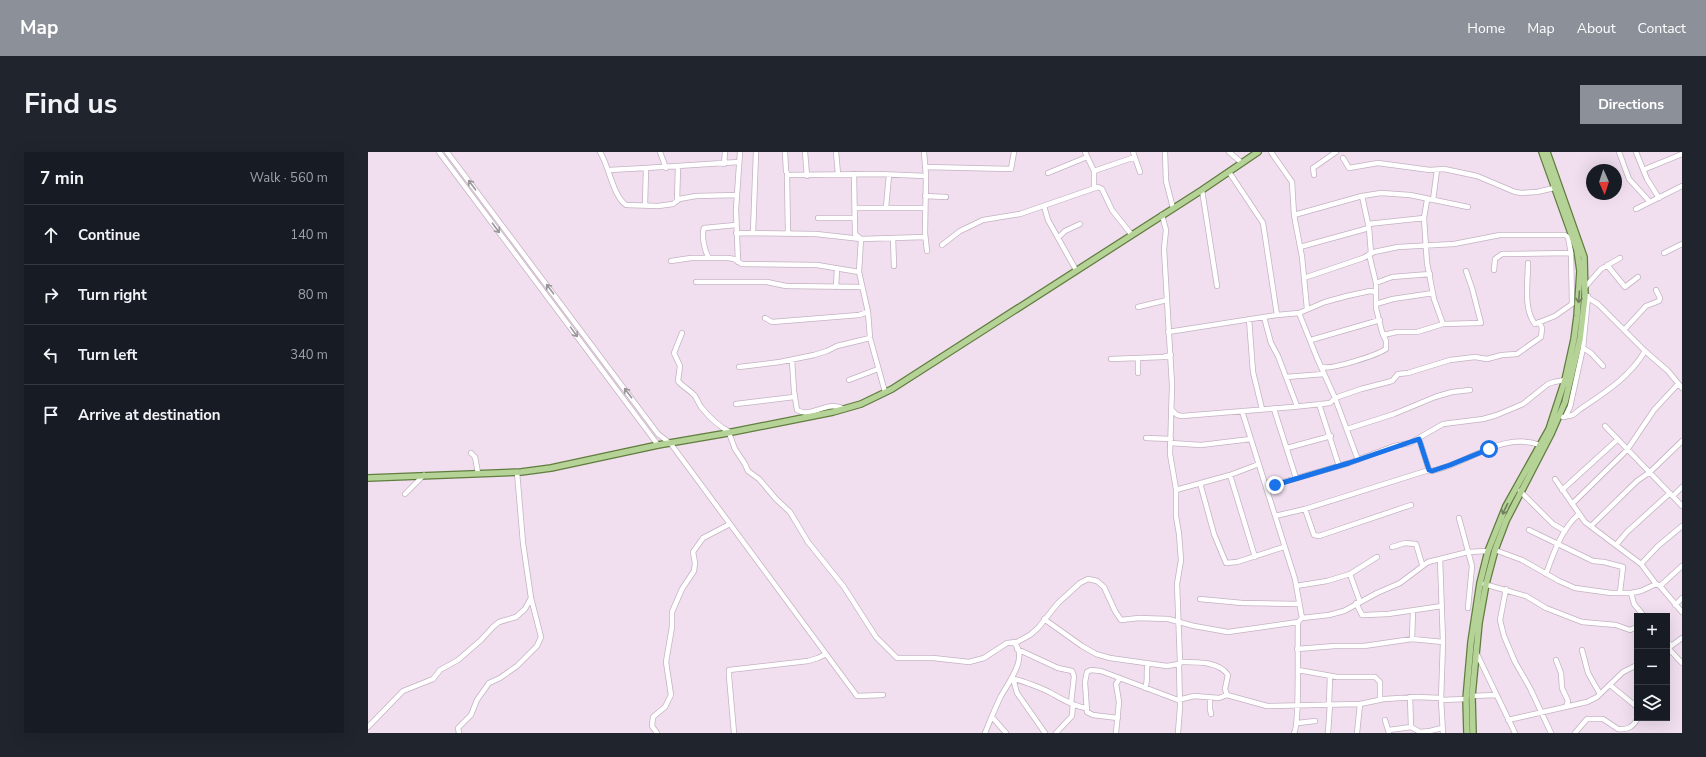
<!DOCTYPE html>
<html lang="en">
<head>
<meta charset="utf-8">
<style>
  body { margin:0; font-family:"Nunito Sans",sans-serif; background:#20242c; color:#f1f3f6 }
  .controls { position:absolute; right:12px; bottom:12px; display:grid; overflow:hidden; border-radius:0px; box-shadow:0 4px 16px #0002 }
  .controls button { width:36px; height:36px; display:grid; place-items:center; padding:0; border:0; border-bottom:1px solid #363941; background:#171b24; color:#f1f3f6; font:20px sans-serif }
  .compass { position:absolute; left:1218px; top:12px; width:36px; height:36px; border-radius:50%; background:#171b24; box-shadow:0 4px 16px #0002; rotate:177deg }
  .stop { position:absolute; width:12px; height:12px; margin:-9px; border:3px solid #1a73e8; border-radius:50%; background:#fff }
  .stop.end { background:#1a73e8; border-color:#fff; box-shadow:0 1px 4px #0008 }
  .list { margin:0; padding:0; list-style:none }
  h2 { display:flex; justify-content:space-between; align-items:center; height:52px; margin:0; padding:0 16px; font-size:17px }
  h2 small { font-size:13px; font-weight:400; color:#9ea1a6 }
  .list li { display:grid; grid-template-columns:26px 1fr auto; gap:12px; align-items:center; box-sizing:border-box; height:60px; padding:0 16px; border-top:1px solid #363941 }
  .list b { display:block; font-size:15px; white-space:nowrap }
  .list em { font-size:13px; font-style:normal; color:#9ea1a6 }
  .icon { flex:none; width:22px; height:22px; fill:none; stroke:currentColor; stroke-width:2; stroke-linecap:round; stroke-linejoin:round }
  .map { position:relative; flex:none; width:1314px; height:581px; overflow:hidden; border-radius:0px }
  header { display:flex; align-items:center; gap:24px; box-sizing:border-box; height:56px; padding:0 20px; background:#8c9099; color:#fff }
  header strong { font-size:19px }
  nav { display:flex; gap:22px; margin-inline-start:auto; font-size:14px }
  .intro { display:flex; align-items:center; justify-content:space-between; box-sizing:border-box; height:96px; padding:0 24px }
  h1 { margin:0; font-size:28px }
  .button { padding:10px 18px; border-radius:0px; background:#8c9099; color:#fff; font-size:14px; font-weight:700 }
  main { display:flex; gap:24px; padding:0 24px }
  aside { flex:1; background:#171b24; border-radius:0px; box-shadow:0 4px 16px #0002 }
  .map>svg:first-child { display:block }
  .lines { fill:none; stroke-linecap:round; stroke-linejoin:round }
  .minor-casing { stroke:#c4b2c2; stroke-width:6 }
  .major-casing { stroke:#607d3e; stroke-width:8 }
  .minor { stroke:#fff; stroke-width:4.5 }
  .major { stroke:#b5d397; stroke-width:5.5 }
  .oneway { stroke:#999699 }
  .oneway2 { stroke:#717e60 }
  .route { stroke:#1a73e8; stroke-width:5 }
</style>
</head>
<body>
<header>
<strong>Map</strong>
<nav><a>Home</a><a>Map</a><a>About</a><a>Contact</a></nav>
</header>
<div class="intro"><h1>Find us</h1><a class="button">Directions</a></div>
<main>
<aside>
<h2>7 min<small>Walk · 560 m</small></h2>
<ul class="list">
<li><svg class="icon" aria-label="ahead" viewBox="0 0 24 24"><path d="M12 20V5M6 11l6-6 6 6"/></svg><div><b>Continue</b></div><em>140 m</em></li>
<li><svg class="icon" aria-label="right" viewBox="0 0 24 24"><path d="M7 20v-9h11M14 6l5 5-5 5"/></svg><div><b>Turn right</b></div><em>80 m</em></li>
<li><svg class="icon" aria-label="left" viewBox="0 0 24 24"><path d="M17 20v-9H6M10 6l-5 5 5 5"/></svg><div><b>Turn left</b></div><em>340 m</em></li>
<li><svg class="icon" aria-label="arrive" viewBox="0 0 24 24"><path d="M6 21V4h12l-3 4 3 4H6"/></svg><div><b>Arrive at destination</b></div></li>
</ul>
</aside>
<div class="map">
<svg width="1314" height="581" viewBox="0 0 1314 581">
  <rect width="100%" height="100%" fill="#f1dfef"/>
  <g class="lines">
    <defs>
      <path id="minor" d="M 71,0 L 290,293
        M 79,0 L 290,282 L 303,292 L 489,544 L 515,543
        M 232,0 C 241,14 245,44 258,53 L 290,54 L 305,52 L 311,47 L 328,44 L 369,43
        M 292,0 L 298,16
        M 417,0 L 418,19 L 420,23 L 510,22 L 558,24
        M 437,0 L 439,24
        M 468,0 L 470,22
        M 556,0 L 558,24 L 557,81 L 559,99
        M 717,0 L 726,19 L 726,36
        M 765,0 L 772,20
        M 797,0 L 798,29 L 805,56
        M 861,0 L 874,11
        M 903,0 L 924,30 L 926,63 L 934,105 L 939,157
        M 1251,0 L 1261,27 L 1282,50
        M 1268,0 L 1279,27 L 1291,46
        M 975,6 L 981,16 L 1010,11 L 1062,18 L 1076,17 L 1109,24 L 1147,40 L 1154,41 L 1169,40 L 1186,36
        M 356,12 L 357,0
        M 557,15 L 643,17 L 646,0
        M 241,18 L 278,16
        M 1275,18 L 1314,2
        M 726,19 L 767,5
        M 861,20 L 895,71 L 909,163
        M 680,21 L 719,5
        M 486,22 L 487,82 L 493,87 L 491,120
        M 419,23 L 420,82
        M 946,23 L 945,16 L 968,0
        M 834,38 L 849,134
        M 557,44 L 578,45
        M 994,44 L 1001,76 L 1003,101
        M 1059,48 L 1056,66 L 1059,111 L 1066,147 L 1075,172
        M 1065,48 L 1069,18
        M 309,49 L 310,15
        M 277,54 L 278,16 L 371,10
        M 676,54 L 680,68 L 708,118
        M 518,55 L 521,23
        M 487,56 L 557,56
        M 1268,57 L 1314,34
        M 794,63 L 798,78 L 796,97 L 804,233 L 802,302 L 808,337 L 808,364 L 811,382 L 813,408 L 809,432 L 812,510 L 811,514 L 812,555 L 810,581
        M 926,63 L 994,44 L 1013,41 L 1042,43 L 1100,55
        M 450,66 L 487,66
        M 1000,72 L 1056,66
        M 368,81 L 448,82 L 493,87 L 557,85
        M 385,81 L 388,0
        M 525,86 L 526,114
        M 690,86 L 697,79 L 712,72
        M 574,93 L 592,79 L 615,68 L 652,62 L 730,35 L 734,37 L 744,58 L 763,82
        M 932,95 L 1001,76
        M 1296,101 L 1314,92
        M 341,106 C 337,100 333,84 336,76 L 368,73
        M 303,109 L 323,106 L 360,106 L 366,107 L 374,112 L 449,113 L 491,120 L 500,160 L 502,186 L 517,240
        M 370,110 L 368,57 L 372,0
        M 1160,111 C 1160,129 1155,157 1167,172 L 1187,164 L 1204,152 L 1203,101
        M 1239,113 L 1257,135 L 1270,125
        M 936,126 L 995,106 L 1006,100 L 1030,95 L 1086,92 L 1132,83 L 1197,83 L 1200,85 L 1203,101 L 1134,102 L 1127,107 L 1126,118
        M 328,130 L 399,130 L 418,134 L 494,135
        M 1008,131 L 1024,125 L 1062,122
        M 1218,134 L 1233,117 L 1252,106
        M 468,135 L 469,116
        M 1217,144 L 1230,152 L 1277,199 L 1300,219 L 1314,236
        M 1008,152 L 1025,147 L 1065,141
        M 770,155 L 799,148
        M 931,161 L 949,206 L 967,246 L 990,308
        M 896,165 L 903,191 L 910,204 L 929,254
        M 397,166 L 404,170 L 491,163 L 500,160
        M 881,167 L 885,220 L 894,257
        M 1256,178 L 1278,154 L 1291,149 L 1292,146 L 1288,138
        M 800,180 L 909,163 L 931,161 L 957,150 L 979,144 L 1002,139 L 1008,140
        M 314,181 L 306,201 L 312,214 L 310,229 C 315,235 322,238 327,244 C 329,247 331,252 333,255 C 341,265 350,274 362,280
        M 1015,183 L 1029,180 L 1049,180 L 1075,172 L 1113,171 L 1104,136 L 1098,119
        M 943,188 L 1012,168
        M 1215,196 L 1223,201 L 1235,214
        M 743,207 L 770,206
        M 424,208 L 426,239 L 429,258 C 443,267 460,247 476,257
        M 371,215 L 412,210 L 446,203 L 459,199 L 469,194 L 502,186
        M 954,215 C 964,218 1009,203 1018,197 L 1018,189 L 1014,180 L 1008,156 L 1008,131 L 1001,102
        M 770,221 L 770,206 L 795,205 L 803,203
        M 918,225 L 956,222
        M 481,228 L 510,217
        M 368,252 L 426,245
        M 951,252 L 971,314
        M 906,257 L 928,326
        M 804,258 L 809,263 L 814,264 L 925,255 L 962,251 L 967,246 L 993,237 L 1024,229 L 1030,222 L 1040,221 L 1082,208 L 1107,205 L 1119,207 L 1134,203 L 1149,202 L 1173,185 L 1174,176 L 1171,170
        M 874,259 L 927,427 L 934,466
        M 1195,265 L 1205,263 L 1211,258 C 1236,241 1261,226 1277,199
        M 1197,265 L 1202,255 L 1215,196 L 1220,144
        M 1237,274 L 1314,354
        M 979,277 L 1026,262 L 1067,245 L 1084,240 L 1102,238
        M 361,281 L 367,297 L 377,312 L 380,319 L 391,327 L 408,347 L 422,360 L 440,390 L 476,435 L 508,485 L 529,506 L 565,506 L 601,510 L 616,506 L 639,491 L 649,490 L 662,483 L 670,476 L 690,451 L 712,431 L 720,427 L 729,429 L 736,435 L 747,459 L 753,468 L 771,466 L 800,467 L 826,474 L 860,480 L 930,470
        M 778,286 L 803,287
        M 1051,287 L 1061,318 L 1063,319 C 1101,312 1133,279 1172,293
        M 802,291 L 833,293 L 883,287
        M 919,296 L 963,284
        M 103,301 L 107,305 L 110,321
        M 862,323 L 887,405
        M 1187,327 L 1217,370 L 1273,412 L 1288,432 L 1292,434 L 1314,460
        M 832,331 L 846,382 L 858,411 L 869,410 L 916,395
        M 898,335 L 981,311 L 1026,294 L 1042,291 L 1075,272 L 1115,267 L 1129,263 L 1155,252 L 1180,232 L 1186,230 L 1197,228
        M 808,338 L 862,323 L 891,312
        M 1194,338 L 1249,288
        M 1152,339 L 1185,372 L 1197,379
        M 37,342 L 56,323
        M 1305,344 L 1314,335
        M 1204,352 L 1259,298 L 1286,258 L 1310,232
        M 937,357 L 946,383 L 951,384 L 1043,353
        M 907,364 L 937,357 L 1061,318
        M 1091,366 L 1104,414 L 1100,456
        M 1223,374 L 1269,329 L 1282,320 L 1314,289
        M 1161,378 L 1225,409 L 1236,410 L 1255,415 L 1252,440
        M 1248,393 L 1259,380 L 1302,341
        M 1024,395 L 1037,391 L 1048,392 L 1054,412
        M 1127,398 L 1154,408 L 1191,429 L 1207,436 L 1243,441 L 1263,441 L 1273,439 L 1288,432
        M 1072,407 L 1075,490 L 1073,548 L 1075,581
        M 1273,412 L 1290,394 L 1314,374
        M 982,422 L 1009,405
        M 1178,422 C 1185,402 1194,376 1211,362
        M 1116,432 L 1158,444 L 1178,456 L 1214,470 L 1248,473 L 1262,478 L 1269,475
        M 928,434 L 959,429 L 982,422 L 992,450
        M 1292,434 L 1314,414
        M 1138,437 L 1132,468 L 1136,484 L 1147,510 L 1162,536 L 1183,581
        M 1263,441 L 1266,452 L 1276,464
        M 832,447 L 874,451 L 931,452
        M 988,451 L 994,463 L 997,463 L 1020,462 L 1074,454
        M 1307,453 L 1314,446
        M 676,467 L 714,494 L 728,502 L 742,506 L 799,514 L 811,512
        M 1044,487 L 1045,459
        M 1299,489 L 1303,494
        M 1300,496 L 1314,511
        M 649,497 L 690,516 L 704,519 L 706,524 L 703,551
        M 929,497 L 967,494 L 996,494 L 1044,487 L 1075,490
        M 1299,497 L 1314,486
        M 1214,498 L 1220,521 L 1232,542
        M 1108,500 L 1147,581
        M 1188,508 L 1193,521 L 1194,536 L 1200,549 L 1198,555
        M 812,510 C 827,510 851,509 860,523 L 857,537 L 859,543
        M 930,518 L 969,525 L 1007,525 L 1012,530 L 1012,548
        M 1242,533 L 1269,555
        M 777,536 C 781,528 777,520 780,511
        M 1104,544 L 1128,543
        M 1042,545 L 1043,575
        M 842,546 L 842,557 L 843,562
        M 1073,548 L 1098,547
        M 961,552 L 962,524
        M 624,565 L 638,581
        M 750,566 L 725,563 L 719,560 L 717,530 L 719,520 L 723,518 L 733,519 L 810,548 L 826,544 L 851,546 L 859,543 L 899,554 L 992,552 L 1016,547 L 1049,545 L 1073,546
        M 1017,568 L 1021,581
        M 1140,568 L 1219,550 L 1229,545 L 1255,520 L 1269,513
        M 930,571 L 947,569
        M 0,575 L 35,539 L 65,527 L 72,518 L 90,508 L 113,488 L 125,475 L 131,470 L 148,465 L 157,457 L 163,446
        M 1021,578 L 1043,575 L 1052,580 L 1062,579 L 1074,576
        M 91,581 L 90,576 L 103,563 L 109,548 L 121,531 L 132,526 L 149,514 L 169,494 L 173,485 L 163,446 L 155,391 L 149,320
        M 289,581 L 284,574 L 285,565 L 297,555 L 303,543 L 298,510 L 304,475 L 304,460 L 314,437 L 326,419 L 327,411 L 325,400 L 335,386 L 362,372
        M 366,581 L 361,524 L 361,518 L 440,509 L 450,506 L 458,502
        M 617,581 C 622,569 627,556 633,544 C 640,531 662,504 645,490
        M 677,581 L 649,541 L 645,527 C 653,528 676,537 683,541 C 694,547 707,555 719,556
        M 688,581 L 704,564 L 705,552
        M 748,581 L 751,550 L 748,532 L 752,526
        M 926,581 C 932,574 929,487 930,470 L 934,466 L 961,463 L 976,459 L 1009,441 L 1032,431 L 1060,410 L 1100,400 L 1120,399
        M 960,581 L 962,552
        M 989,581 L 992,552
        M 1207,581 L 1219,567 L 1235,567 L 1250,577 C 1260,578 1265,575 1270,566"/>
      <path id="major" d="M 0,326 L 153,320 L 183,316 L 290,293 L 354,282 L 465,260 L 493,252 L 524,237 L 834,38 L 890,0
        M 1099,581 L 1098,547 L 1103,490 L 1112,431 L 1120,399 L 1138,354 L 1181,277 L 1197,228 L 1206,187 L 1209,164 L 1212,119 L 1209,98 L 1174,0
        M 1105,581 L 1104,544 L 1111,471 L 1118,432 L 1127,398 L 1138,369 L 1183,282 L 1197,250 L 1212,187 L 1217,144 L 1216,105 L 1179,0"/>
    </defs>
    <use href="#minor" class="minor-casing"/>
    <use href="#major" class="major-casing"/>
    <use href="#minor" class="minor"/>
    <use href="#major" class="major"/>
  </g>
  <defs><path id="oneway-shaft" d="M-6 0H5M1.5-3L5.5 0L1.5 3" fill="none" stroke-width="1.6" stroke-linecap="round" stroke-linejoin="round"/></defs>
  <g class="oneway">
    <use href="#oneway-shaft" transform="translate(104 33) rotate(-127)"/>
    <use href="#oneway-shaft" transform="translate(128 76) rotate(53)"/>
    <use href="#oneway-shaft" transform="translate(182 137) rotate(-127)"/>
    <use href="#oneway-shaft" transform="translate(206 180) rotate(54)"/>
    <use href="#oneway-shaft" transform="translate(260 241) rotate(-127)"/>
  </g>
  <g class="oneway2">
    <use href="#oneway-shaft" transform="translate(1211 145) rotate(94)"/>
    <use href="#oneway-shaft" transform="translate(1137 357) rotate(115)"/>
  </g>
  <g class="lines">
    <path class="route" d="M 907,333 L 981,311 L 1051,287 L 1061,318 L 1064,319 L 1082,313 L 1121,297"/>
  </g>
</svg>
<div class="controls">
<button>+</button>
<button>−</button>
<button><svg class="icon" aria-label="layers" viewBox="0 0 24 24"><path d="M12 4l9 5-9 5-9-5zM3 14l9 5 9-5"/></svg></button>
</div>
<svg class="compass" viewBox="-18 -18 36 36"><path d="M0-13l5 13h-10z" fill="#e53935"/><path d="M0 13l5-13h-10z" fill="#9ea1a6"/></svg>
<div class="stop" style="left:1121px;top:297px"></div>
<div class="stop end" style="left:907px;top:333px"></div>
</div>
</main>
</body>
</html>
